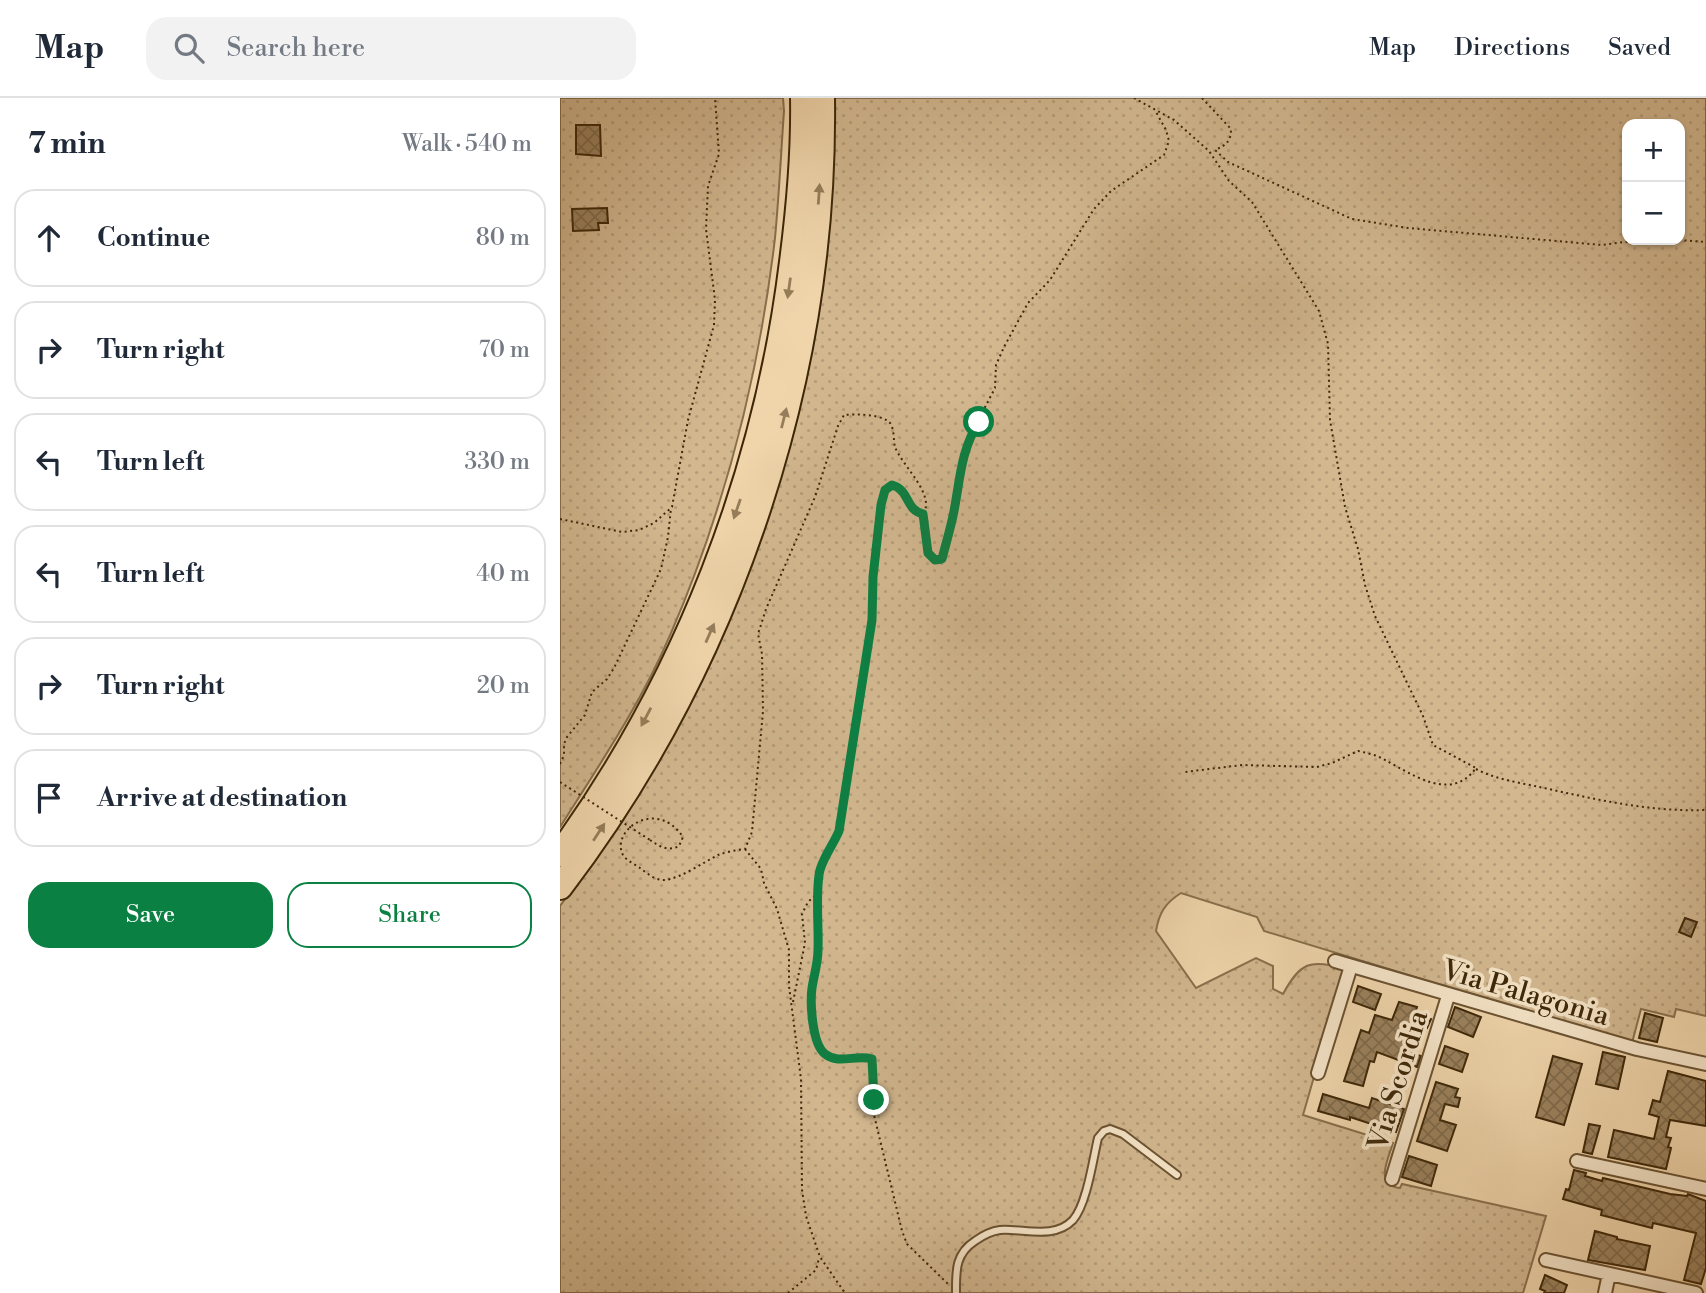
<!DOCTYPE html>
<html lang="en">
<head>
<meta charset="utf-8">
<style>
  body { margin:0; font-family:"Libre Bodoni",serif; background:#f2f2f3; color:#1f2937 }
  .controls { position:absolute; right:21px; top:21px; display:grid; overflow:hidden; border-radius:14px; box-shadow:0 2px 5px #0004 }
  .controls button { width:63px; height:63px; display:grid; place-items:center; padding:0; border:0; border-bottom:2px solid #e0e1e3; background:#fff; color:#1f2937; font:35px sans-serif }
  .stop { position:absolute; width:21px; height:21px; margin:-16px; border:5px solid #0b8043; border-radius:50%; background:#fff }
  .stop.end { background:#0b8043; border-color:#fff; box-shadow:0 2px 7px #0008 }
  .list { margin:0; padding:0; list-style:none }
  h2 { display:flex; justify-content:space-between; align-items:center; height:91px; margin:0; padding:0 28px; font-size:30px }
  h2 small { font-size:23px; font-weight:400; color:#747a83 }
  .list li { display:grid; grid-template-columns:46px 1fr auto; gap:21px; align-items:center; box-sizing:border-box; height:98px; margin:0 14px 14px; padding:0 14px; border:2px solid #e0e1e3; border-radius:21px }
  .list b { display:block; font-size:26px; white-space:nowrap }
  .list em { font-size:23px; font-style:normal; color:#747a83 }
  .actions { display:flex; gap:14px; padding:21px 28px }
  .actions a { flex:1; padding:16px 0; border:2px solid #0b8043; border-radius:21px; text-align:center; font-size:24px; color:#0b8043 }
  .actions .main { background:#0b8043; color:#fff }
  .icon { flex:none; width:38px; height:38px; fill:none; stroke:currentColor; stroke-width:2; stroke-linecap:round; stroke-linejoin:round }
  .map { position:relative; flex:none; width:1146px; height:1195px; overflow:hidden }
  header { display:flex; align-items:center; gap:42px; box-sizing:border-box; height:98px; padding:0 35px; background:#fff; border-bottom:2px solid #e0e1e3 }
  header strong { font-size:33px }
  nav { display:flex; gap:38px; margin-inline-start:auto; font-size:24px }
  .search { width:490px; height:63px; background:#f2f2f3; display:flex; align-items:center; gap:18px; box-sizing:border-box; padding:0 24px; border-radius:21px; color:#747a83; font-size:26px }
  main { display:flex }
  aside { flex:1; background:#fff }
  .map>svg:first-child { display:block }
  .grass { fill:url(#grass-dots); stroke:#886f4c; stroke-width:2; fill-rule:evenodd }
  .building { fill:url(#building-cross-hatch); stroke:#3d2708; stroke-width:2 }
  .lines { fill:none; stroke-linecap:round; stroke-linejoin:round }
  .service-casing { stroke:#6a5231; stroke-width:10 }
  .minor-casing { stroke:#6a5231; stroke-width:16 }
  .motorway-casing { stroke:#3d2708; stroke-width:28 }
  .path { stroke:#3d2708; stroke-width:2; stroke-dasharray:2 3.5; stroke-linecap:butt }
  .service { stroke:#f5e4c8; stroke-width:6 }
  .minor { stroke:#f5e4c8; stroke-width:12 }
  .motorway { stroke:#f0d5ab; stroke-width:24 }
  .path-bridge { stroke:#3d2708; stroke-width:2; stroke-dasharray:2 3.5; stroke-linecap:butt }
  .oneway { fill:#967e5a }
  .route { stroke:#0b8043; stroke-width:9 }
  .labels { text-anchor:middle; stroke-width:7; stroke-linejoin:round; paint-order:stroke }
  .street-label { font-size:28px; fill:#3d2708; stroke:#f5e4c8 }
</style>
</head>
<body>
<header>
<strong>Map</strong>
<div class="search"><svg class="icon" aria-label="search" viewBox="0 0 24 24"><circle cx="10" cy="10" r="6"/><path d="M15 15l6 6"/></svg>Search here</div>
<nav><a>Map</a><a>Directions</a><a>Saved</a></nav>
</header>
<main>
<aside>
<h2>7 min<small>Walk · 540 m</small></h2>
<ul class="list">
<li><svg class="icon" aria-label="ahead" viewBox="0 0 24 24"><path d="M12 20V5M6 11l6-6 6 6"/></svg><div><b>Continue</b></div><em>80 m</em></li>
<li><svg class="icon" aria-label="right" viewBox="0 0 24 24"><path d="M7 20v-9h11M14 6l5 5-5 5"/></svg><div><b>Turn right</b></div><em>70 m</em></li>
<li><svg class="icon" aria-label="left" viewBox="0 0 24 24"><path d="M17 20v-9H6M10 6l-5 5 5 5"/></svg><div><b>Turn left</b></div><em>330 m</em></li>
<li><svg class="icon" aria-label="left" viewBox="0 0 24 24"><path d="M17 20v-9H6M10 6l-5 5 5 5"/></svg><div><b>Turn left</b></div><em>40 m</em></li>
<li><svg class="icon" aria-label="right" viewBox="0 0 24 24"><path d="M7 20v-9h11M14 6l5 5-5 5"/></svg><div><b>Turn right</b></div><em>20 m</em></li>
<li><svg class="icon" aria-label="arrive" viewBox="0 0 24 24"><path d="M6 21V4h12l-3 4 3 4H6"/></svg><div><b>Arrive at destination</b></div></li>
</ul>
<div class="actions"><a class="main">Save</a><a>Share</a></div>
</aside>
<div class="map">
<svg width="1146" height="1195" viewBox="0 0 1146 1195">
  <defs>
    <pattern id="grass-dots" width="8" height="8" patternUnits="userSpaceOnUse" patternTransform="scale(1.75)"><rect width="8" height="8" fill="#d2b78f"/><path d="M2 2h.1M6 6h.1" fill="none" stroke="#b59d7a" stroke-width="1.8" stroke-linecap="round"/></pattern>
    <pattern id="building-cross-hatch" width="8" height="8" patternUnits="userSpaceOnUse" patternTransform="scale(1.75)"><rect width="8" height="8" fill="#9a815d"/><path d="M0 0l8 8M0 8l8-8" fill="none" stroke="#7f6a4b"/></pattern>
  </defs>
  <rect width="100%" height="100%" fill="#f0d5ab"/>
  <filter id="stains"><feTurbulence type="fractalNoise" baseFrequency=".00286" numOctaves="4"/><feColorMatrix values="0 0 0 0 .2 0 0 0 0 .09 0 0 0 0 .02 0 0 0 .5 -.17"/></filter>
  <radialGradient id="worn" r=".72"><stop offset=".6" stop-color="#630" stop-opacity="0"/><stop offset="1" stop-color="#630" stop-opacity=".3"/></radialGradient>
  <path class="grass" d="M 0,0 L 223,0 L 224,13 C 221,55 219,98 215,140 C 199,276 165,410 111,535 C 82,604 40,666 0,729 Z
    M 274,0 L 1146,0 L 1146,918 L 1116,911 L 1114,919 L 1081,911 L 1072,945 L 704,833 L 697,819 L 621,795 C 605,805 599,815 596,833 L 636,890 L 696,860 L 713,868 L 713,891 L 723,896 C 740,865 750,860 785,871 L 743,1017 L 833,1045 C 828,1062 814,1087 840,1090 L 842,1086 L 986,1118 L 963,1195 L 0,1195 L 0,808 L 64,721 L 118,625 L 151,561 L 184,485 L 217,385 L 254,235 L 265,161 L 272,76 ZM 1067,26 L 1120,26 L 1120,142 L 1067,142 Z"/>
  <path class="building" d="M 16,27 L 40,27 L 41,58 L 16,56 Z
    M 47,110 L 48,125 L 38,125 L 39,132 L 13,133 L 12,111 Z
    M 1125,820 L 1137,824 L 1131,839 L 1119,834 Z
    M 798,888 L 821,896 L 815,912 L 793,904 Z
    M 839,904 L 857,909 L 855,916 L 871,921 L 867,930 L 858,927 L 849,954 L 861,958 L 857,969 L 817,954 L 814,964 L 810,963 L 803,988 L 784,983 L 801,932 L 809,935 L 815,917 L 832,922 Z
    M 895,909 L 921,919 L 913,939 L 888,929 Z
    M 1085,915 L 1103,920 L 1097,944 L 1079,940 Z
    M 885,948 L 908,956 L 902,974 L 879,966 Z
    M 1043,954 L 1065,959 L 1058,991 L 1036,986 Z
    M 993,958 L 1022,966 L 1004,1027 L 976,1019 Z
    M 1108,973 L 1146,983 L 1146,1028 L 1110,1022 L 1106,1039 L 1111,1040 L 1108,1049 L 1111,1050 L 1106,1071 L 1048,1059 L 1054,1032 L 1094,1041 L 1099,1019 L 1089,1016 L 1093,1002 L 1100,1004 Z
    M 876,984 L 898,991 L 895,999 L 900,1000 L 898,1009 L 885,1006 L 880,1022 L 896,1027 L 887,1053 L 857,1043 Z
    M 763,996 L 809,1010 L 812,1000 L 844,1011 L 836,1034 L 790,1019 L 790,1022 L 758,1013 Z
    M 1029,1026 L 1040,1028 L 1032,1056 L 1023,1054 Z
    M 849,1058 L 877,1067 L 871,1088 L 842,1079 Z
    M 1014,1072 L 1026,1075 L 1025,1078 L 1042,1083 L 1043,1080 L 1110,1096 L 1127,1098 L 1128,1096 L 1146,1103 L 1146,1170 L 1141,1186 L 1124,1182 L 1136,1135 L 1093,1125 L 1092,1130 L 1041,1117 L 1042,1112 L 1003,1101 L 1006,1091 L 1009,1092 Z
    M 1035,1133 L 1057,1139 L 1057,1141 L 1090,1148 L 1085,1172 L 1028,1162 Z
    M 985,1177 L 1007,1187 L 1004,1195 L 984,1195 L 985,1193 L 980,1191 Z"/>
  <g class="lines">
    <defs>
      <path id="service" d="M 396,1195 C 396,1173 395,1156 415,1143 C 422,1138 432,1133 440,1132 C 463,1130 494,1142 513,1122 C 527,1106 533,1061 538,1040 L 544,1033 L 550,1031 L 563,1036 L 617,1077"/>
      <path id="minor" d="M 775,863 L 1077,951 L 1146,966
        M 758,975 L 791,868
        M 1017,1063 L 1146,1091
        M 832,1081 L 888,898
        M 986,1162 L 1136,1195
        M 1045,1195 L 1049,1176"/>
      <path id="motorway" d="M 0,756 C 126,582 206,377 232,164 C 239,110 244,55 243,0
        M 0,789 C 170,566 266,281 262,0"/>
    </defs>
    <use href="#service" class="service-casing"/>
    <use href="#minor" class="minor-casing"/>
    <use href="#motorway" class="motorway-casing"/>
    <path class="path" d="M 574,0 L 614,22 L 649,53 L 669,83 L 692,104 L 759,213 L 768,246 L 770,322 L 785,409 L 798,451 L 805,487 L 815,518 L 863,618 L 873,647 L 916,670 C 891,705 852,676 825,662 C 817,657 807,655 798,653 L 772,665 L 757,669 L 682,667 L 625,674
      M 642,0 L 671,31 C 671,44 666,47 655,52 L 668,64 L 792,121 L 848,130 L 1042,147 L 1080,142
      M 1119,142 L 1146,144
      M 363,416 L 368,455 L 375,462 L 382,461 L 393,416 L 403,356 L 410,338 L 435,290 L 436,267 L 444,249 L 468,205 L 490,182 L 534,111 L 551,93 L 604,57 L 609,43 L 606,32 L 596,14
      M 0,421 L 62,434 L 79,432 L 94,425 L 112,409 L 128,322 L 154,227 L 155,202 L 146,131 L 148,88 L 159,56 L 155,0
      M 0,666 L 4,657 L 4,646 L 7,639 L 25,617 L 32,594 L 47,581 L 54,570 L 101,471 L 108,439 L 111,410
      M 916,671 C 937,682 962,685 984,690 C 1038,702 1091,714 1146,712
      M 90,742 C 99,748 108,754 119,748 L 123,739 C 96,699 50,733 63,757 C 66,762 74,766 80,770 C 87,775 94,782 104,782 C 120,781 144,764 158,757 C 166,754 176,752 185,751 L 192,734 L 203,613 L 202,556 L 198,536 L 206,511 L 255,399 L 278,328 L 284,317 C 297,316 317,316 328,323 C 335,328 333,342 335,349 C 343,369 376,397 363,416 C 350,414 349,405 344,394 L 332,387 L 325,392 L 321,407 L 313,479 L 312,522 L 279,733 L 259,774 L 258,856 L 252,893 L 255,931 L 258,946 L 263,955 L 271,960 L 282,962 L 303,959 L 312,962 L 314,973 L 314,1017 L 342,1133 L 347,1146 L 388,1186
      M 185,751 L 201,771 L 204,785 L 217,811 L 229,852 L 229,888 L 241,981 L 242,1092 L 246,1118 L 260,1159 L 285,1195
      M 233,904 L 245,845 L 242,816 L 248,804 L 258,795
      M 228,1195 L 256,1172 L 259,1160"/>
    <use href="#service" class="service"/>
    <use href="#minor" class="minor"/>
    <use href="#motorway" class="motorway"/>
    <path class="path-bridge" d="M 0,684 L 90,742"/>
  </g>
  <defs><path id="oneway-solid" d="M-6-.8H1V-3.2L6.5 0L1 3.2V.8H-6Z" transform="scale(1.75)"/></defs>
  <g class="oneway">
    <use href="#oneway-solid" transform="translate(259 96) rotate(-86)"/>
    <use href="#oneway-solid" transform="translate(229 190) rotate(98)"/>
    <use href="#oneway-solid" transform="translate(224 320) rotate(-76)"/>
    <use href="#oneway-solid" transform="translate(177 411) rotate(109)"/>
    <use href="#oneway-solid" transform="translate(150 535) rotate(-66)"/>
    <use href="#oneway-solid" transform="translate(86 619) rotate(118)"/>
    <use href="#oneway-solid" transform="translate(39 734) rotate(-57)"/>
  </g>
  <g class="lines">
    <path class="route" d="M 314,1002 L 312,961 C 296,956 279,967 265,956 C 252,946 250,905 252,890 C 254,877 258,865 258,852 C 259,830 255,792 260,772 C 264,758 273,747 279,733 L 312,522 L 313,479 L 321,407 L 325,392 L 332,387 C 350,392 345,412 363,416 L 368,455 L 375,462 L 382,461 C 386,445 391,429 394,413 C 400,382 401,351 419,324"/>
  </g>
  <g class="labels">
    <g class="street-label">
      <text transform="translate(966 894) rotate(16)" y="10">Via Palagonia</text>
      <text transform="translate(837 982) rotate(-73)" y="10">Via Scordia</text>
    </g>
  </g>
  <rect width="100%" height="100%" filter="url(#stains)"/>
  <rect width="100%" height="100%" fill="url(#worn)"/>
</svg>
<div class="controls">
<button>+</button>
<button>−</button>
</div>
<div class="stop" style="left:419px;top:324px"></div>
<div class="stop end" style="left:314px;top:1002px"></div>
</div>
</main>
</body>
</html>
